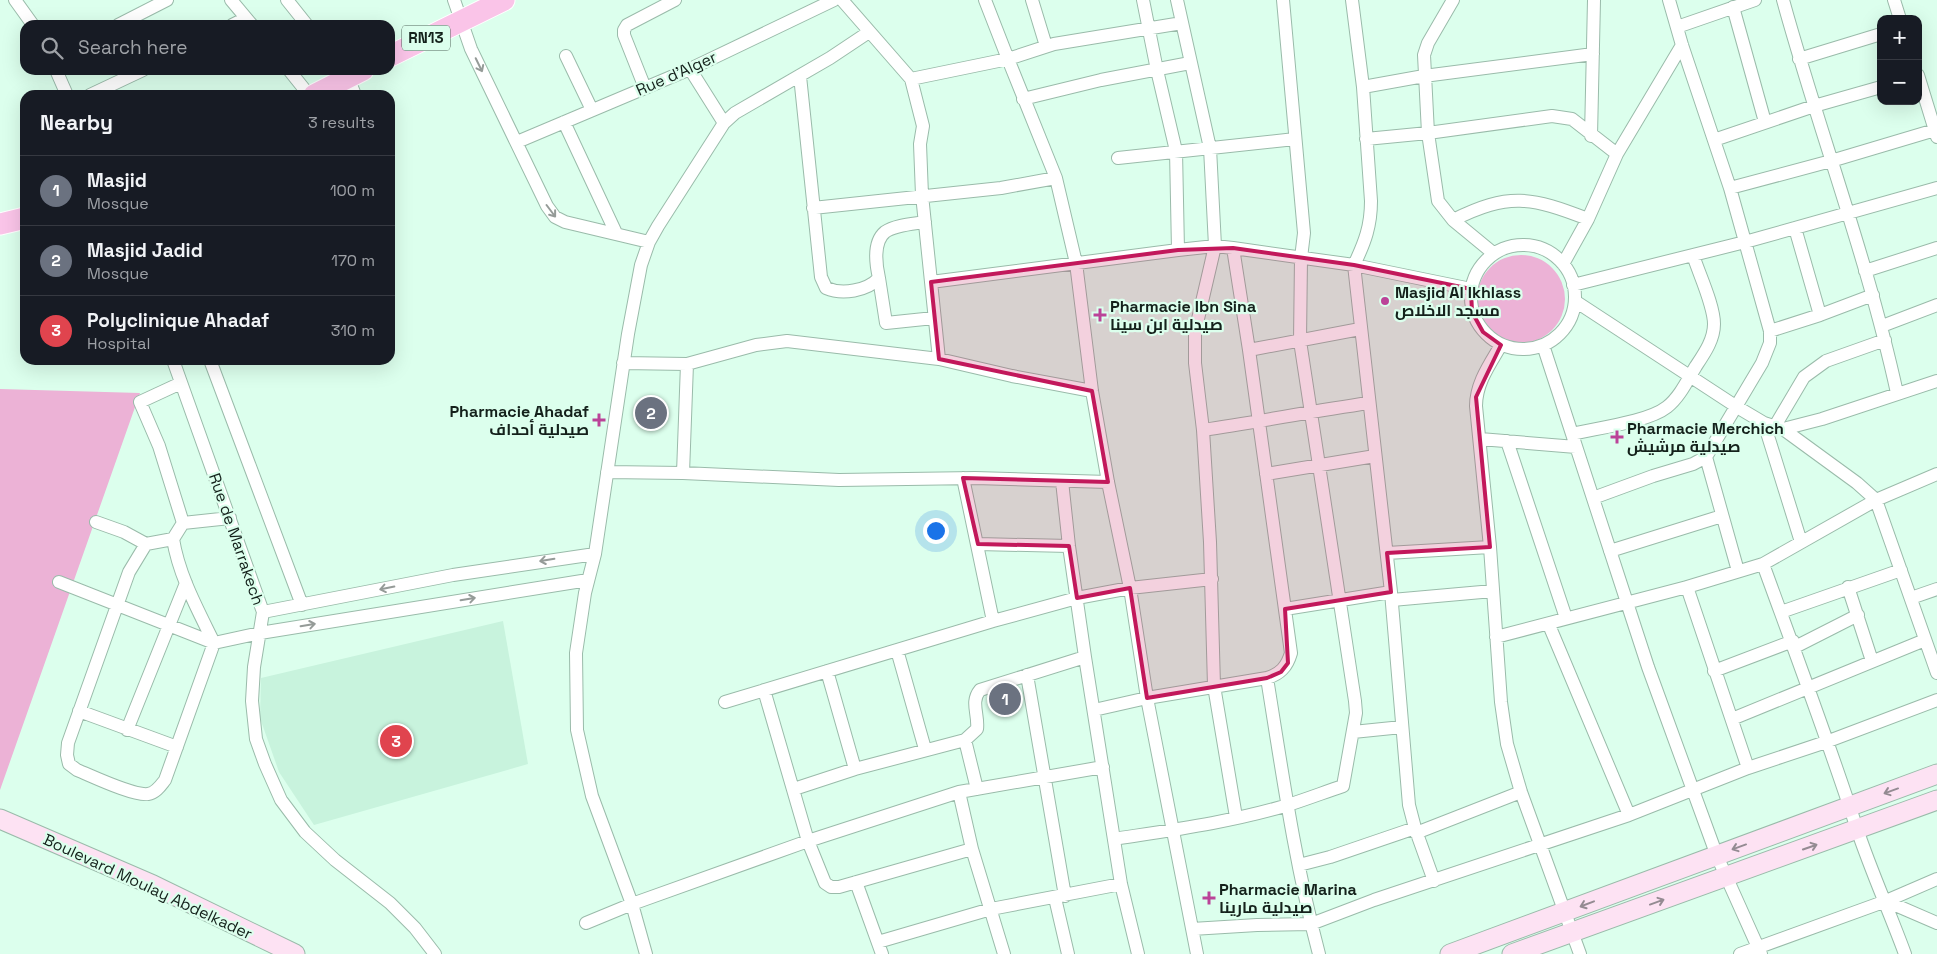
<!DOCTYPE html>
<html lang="en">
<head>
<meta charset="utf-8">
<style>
  body { margin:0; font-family:"Space Grotesk",Cairo,sans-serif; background:#242831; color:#f1f3f6 }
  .controls { position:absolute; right:15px; top:15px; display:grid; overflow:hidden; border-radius:10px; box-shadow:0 5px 20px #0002 }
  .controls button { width:45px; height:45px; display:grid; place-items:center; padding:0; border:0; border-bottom:1px solid #363941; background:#171b24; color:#f1f3f6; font:25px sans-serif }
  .you { position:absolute; left:935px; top:530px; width:18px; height:18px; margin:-12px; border:4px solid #fff; border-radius:50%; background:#1a73e8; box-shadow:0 0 0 8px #1a73e833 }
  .badge { display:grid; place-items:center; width:32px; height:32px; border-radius:50%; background:#bb4398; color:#fff; font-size:16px; font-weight:700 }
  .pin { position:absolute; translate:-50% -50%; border:2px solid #fff; box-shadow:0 1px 5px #0006 }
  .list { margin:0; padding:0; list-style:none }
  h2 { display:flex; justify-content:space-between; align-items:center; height:65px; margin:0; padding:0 20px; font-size:21px }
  h2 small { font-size:16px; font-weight:400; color:#9ea1a6 }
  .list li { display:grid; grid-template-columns:32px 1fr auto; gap:15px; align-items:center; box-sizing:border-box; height:70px; padding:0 20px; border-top:1px solid #363941 }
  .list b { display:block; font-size:19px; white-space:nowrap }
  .list p { margin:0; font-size:16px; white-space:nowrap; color:#9ea1a6 }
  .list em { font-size:16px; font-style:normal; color:#9ea1a6 }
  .icon { flex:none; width:28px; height:28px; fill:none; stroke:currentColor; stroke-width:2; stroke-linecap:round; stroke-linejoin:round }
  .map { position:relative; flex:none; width:1937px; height:954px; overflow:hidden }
  .search { position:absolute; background:#171b24; box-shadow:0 5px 20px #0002; left:20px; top:20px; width:375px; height:55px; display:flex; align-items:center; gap:12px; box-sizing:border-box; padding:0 18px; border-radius:15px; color:#9ea1a6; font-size:19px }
  .panel { position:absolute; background:#171b24; box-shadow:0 5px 20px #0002; left:20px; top:90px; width:375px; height:275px; border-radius:15px }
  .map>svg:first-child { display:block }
  .built { fill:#c8f3dd }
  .green { fill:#ecb2d6 }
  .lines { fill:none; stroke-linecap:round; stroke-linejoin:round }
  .street-casing { stroke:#9abbaa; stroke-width:14 }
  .secondary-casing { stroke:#9abbaa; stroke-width:21 }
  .primary-casing { stroke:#fff; stroke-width:23 }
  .street { stroke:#fff; stroke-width:12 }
  .secondary { stroke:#fde2f3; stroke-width:19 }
  .primary { stroke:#fac4e8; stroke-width:21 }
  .oneway { stroke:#959b98 }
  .oneway2 { stroke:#948b92 }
  .marked { fill:#c2185b; fill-opacity:0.2; stroke:#c2185b; stroke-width:4; stroke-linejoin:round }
  .poi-dot { fill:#bb4398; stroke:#dcffed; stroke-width:2 }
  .labels { text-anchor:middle; stroke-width:4.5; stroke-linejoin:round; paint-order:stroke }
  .shield { fill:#dcffed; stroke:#50645a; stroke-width:1 }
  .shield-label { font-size:15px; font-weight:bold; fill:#14211b }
  .street-label { font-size:16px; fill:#14211b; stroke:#dcffed }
  .poi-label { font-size:16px; font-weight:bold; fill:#14211b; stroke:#dcffed; text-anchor:start }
</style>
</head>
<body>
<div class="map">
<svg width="1937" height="954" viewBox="0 0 1937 954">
  <rect width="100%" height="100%" fill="#dcffed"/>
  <path class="built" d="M 503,621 L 528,764 L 314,825 L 279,772 L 260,718 L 261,678 Z"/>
  <path class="green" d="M1477 299a44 44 0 1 1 88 0a44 44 0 1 1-88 0Z
    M 0,389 L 140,393 L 0,790 Z"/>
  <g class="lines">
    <defs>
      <path id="street" d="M 15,0 L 33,25
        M 231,0 L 252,25
        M 287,0 L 307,25
        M 454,0 L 471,49 L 547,206 L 555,217 L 565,222 L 649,242
        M 842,0 L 911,79 L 1008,59 L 1056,178 L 1076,263 L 1092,391 L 1108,482 L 1130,588 L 1147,698 L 1197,954
        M 985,0 L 1008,59 L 1054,44 L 1182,23
        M 1032,0 L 1046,46
        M 1143,0 L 1157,70 L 1176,151 L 1178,250
        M 1177,0 L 1210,148 L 1215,246 L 1198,319 L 1195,333 L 1195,363 L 1203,430 L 1210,542 L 1214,686 L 1236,817
        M 1352,0 L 1363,87 L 1371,201 C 1371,226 1365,242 1354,265 L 1391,592 L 1409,805 L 1415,828 L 1434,881
        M 1453,0 L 1428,43 L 1424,55 L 1428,133 L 1438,201 L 1453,220 L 1493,253
        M 1783,0 C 1819,131 1868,260 1897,393
        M 1894,0 L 1900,19
        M 1733,7 L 1765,122
        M 118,25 L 167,0
        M 232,25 L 246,18
        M 1677,27 L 1755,0
        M 566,56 L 592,110
        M 1799,59 L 1881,34
        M 690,69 L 724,123
        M 56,70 L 67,95
        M 289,70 L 309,95
        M 344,73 L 348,77 L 355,95
        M 1918,75 L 1937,137
        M 800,76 L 821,277 L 826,288 C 842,295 867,291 879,278 C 876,265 873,242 885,232 C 895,225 913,224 925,222
        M 911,79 L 923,126 L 920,144 L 922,195 L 939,359
        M 1363,87 L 1424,76 L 1593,54
        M 645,88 L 624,35 L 624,30 L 627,25 L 675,0
        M 90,95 L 143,70
        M 1023,99 L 1101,80 L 1190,63
        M 564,122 L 616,233
        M 1591,136 L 1594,0
        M 1366,139 L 1428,133 L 1552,116 L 1572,119 L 1617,154
        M 1714,140 L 1814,106 L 1881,87
        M 517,142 L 690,69 L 834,0
        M 1118,158 L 1295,139
        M 1730,188 L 1831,161 L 1935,130
        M 813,208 L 1001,188 L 1056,178
        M 1453,220 C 1509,192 1531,197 1588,219
        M 1795,228 L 1820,315
        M1471 297a52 52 0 1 1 104 0a52 52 0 1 1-104 0Z
        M 1563,264 L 1588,219 L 1617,154 L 1682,45
        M 1865,271 L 1937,248
        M 879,278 L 886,323 L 934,318
        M 931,282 L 1178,250 L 1215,246 L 1233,248 L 1354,265 L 1471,289
        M 1573,285 L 1745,242 L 1937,188
        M 1575,301 L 1737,407 L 1764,423 L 1783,429 L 1857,483 L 1876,500 L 1937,673
        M 1882,326 L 1937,305
        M 1770,331 L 1820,315 L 1873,295
        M 1501,345 C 1490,364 1476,383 1476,406 L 1490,547 L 1501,702 L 1507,744 L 1521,792 L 1580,954
        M 1543,345 L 1648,667 L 1717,856 L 1761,954
        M 1249,350 L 1360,329
        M 173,360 L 263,612 L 254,667 L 252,701 L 256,739 L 265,764 L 281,800 L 305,832 L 335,860 L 390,903 L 415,928 L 435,954
        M 210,360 L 302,605
        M 623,363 L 687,364 L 756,345 L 787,341 L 939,359 L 1012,376 L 1092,391
        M 181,383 L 140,402 L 159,446 L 183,523 L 173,539 C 179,576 198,610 214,643
        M 1764,423 L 1801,542
        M 1775,426 L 1804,377 L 1826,361 L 1885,340
        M 1783,429 L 1822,419 L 1937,381
        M 1203,430 C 1258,422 1313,411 1369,403
        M 1572,434 C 1597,428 1648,422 1667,407 C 1680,397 1688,379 1696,366 C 1704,354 1714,340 1714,324 C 1714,305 1699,274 1693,255
        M 1480,439 L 1576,447
        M 1507,441 L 1566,618
        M 1706,457 L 1738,571
        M 607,472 L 683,473 L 839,480 L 975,478 L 1108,482
        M 683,473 L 687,364
        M 1266,474 L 1375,456
        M 963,478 L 993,621
        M 1062,481 L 1069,546 L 1085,657 L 1121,884 L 1138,954
        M 1593,498 L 1653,476 L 1693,464 L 1706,457 L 1762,363 L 1770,343 L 1770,331 L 1730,188 L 1682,45 L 1669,0
        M 96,522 L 124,532 L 146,544
        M 183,523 L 230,518
        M 173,539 L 146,544 L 129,572 L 68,743 L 67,755 L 69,764 L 77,770 C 92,776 133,796 148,794 C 156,793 161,785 165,780 L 214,643 L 260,633 L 588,580
        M 978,544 L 1069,546
        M 1610,551 L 1722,516
        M 1387,553 L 1490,547
        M 1763,564 C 1795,652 1828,740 1857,829 C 1871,871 1890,913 1905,954
        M 59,582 L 214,643
        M 1687,587 L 1748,768
        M 1848,587 L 1872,661
        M 1911,598 L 1937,589
        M 1392,600 L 1493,591
        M 1285,609 L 1391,592
        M 263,612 L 453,575 L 595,554
        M 1781,612 L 1901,570
        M 1549,625 L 1629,815
        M 1496,637 L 1687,587 L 1763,564 L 1876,500 L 1937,474
        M 1795,647 L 1858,615
        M 897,650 L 925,749
        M 827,671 L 855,769
        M 1714,671 L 1793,641
        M 1027,675 L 1065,896
        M 1267,678 C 1282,771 1295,864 1319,954
        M 764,690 L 808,841 L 825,883 L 831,887 L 839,887 L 972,849
        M 725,702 L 993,621 L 1077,598 L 1130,588 L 1212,579
        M 1094,710 L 1147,698 L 1267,678 C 1280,674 1287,667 1291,653 L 1249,350 L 1233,248
        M 79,711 L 177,747
        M 1732,719 L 1925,640
        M 127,730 L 186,583
        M 1353,732 L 1402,727
        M 965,740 L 977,789
        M 794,789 L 855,769 L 965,740 L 977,729 C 979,715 970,702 980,690 L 1085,657
        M 959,792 L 972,849 L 1004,954
        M 1416,833 L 1521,792
        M 1114,839 C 1172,830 1232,822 1288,805 C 1307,799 1325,792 1343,786 L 1356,713 L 1355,701 L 1300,341 L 1301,258 L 1304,233 L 1283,0
        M 1299,865 L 1330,857 L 1415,828
        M 856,882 L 882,954
        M 1055,898 L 1068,954
        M 1886,901 L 1937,923
        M 586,923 L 632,904 L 808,841 L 959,792 L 1103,767
        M 1192,929 L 1257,925 L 1311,924 L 1374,900 L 1629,815 L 1748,768 L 1826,742 L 1937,700
        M 878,942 L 991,909 L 1121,884
        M 646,954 L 632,904 L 592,796 L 577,730 L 576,653 L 585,593 L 595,554 L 628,334 L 641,265 L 649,242 L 658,226 L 724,123 L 735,113 L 830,58 L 869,32
        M 1740,954 L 1886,901 L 1937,879"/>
      <path id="secondary" d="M 0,819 L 153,885 L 295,954
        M 1450,954 L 1937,774
        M 1512,954 L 1937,800"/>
      <path id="primary" d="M 390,56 L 504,0
        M 314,95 L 363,70
        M 0,224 L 25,218"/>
    </defs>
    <use href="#street" class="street-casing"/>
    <use href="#secondary" class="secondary-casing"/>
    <use href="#primary" class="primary-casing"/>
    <use href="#street" class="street"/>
    <use href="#secondary" class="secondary"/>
    <use href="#primary" class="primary"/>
  </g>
  <defs><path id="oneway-shaft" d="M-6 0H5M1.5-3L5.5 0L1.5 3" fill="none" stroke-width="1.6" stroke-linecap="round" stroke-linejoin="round" transform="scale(1.25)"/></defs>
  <g class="oneway">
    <use href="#oneway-shaft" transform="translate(479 65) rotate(64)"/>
    <use href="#oneway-shaft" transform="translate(551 211) rotate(53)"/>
    <use href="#oneway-shaft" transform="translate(547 560) rotate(171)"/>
    <use href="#oneway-shaft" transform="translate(387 588) rotate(169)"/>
    <use href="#oneway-shaft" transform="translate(468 599) rotate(-9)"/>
    <use href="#oneway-shaft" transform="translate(308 625) rotate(-9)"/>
  </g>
  <g class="oneway2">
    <use href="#oneway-shaft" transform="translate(1891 791) rotate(160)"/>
    <use href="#oneway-shaft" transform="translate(1739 847) rotate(160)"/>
    <use href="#oneway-shaft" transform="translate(1810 847) rotate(-19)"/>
    <use href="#oneway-shaft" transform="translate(1657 902) rotate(-20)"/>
    <use href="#oneway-shaft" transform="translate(1587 904) rotate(159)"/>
  </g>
  <path class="marked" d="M 1233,248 L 1354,265 L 1471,289 L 1472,312 L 1483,332 L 1501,345 L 1476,397 L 1490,547 L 1387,553 L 1391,592 L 1285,609 L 1288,663 L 1281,672 L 1267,678 L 1147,698 L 1130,588 L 1077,598 L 1069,546 L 978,544 L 963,478 L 1108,482 L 1092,391 L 939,359 L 931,282 L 1178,250 Z"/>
  <g class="poi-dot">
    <circle cx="1385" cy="301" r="5"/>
    <path d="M1097.5 307.5h5v5h5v5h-5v5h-5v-5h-5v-5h5z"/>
    <path d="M596.5 412.5h5v5h5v5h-5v5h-5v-5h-5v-5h5z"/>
    <path d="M1614.5 429.5h5v5h5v5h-5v5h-5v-5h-5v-5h5z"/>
    <path d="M1206.5 890.5h5v5h5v5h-5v5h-5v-5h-5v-5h5z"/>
  </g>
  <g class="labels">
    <rect class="shield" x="402" y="25.5" width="48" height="25" rx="4"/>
    <g class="shield-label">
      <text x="426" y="43">RN13</text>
    </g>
    <g class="street-label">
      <text transform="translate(676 73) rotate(-24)" y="6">Rue d'Alger</text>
      <text transform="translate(237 539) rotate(71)" y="6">Rue de Marrakech</text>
      <text transform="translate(148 886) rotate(25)" y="6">Boulevard Moulay Abdelkader</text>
    </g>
    <g class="poi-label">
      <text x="1395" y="298">Masjid Al Ikhlass<tspan x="1395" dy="18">مسجد الاخلاص</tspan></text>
      <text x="1110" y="312">Pharmacie Ibn Sina<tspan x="1110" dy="18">صيدلية ابن سينا</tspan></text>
      <text x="589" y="417" text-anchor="end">Pharmacie Ahadaf<tspan x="589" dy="18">صيدلية أحداف</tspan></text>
      <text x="1627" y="434">Pharmacie Merchich<tspan x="1627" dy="18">صيدلية مرشيش</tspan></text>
      <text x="1219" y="895">Pharmacie Marina<tspan x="1219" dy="18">صيدلية مارينا</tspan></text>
    </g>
  </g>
</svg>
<div class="controls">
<button>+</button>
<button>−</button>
</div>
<div class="you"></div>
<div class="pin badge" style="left:1005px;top:699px;background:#6b7280">1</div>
<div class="pin badge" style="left:651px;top:413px;background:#6b7280">2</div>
<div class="pin badge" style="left:396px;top:741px;background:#e0444e">3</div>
<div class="search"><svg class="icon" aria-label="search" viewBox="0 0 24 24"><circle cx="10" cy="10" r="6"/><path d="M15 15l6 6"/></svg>Search here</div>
<section class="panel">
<h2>Nearby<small>3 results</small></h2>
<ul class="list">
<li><span class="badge" style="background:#6b7280">1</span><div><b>Masjid</b><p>Mosque</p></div><em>100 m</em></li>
<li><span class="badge" style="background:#6b7280">2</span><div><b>Masjid Jadid</b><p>Mosque</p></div><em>170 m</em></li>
<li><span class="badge" style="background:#e0444e">3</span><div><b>Polyclinique Ahadaf</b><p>Hospital</p></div><em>310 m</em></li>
</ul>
</section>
</div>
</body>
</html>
